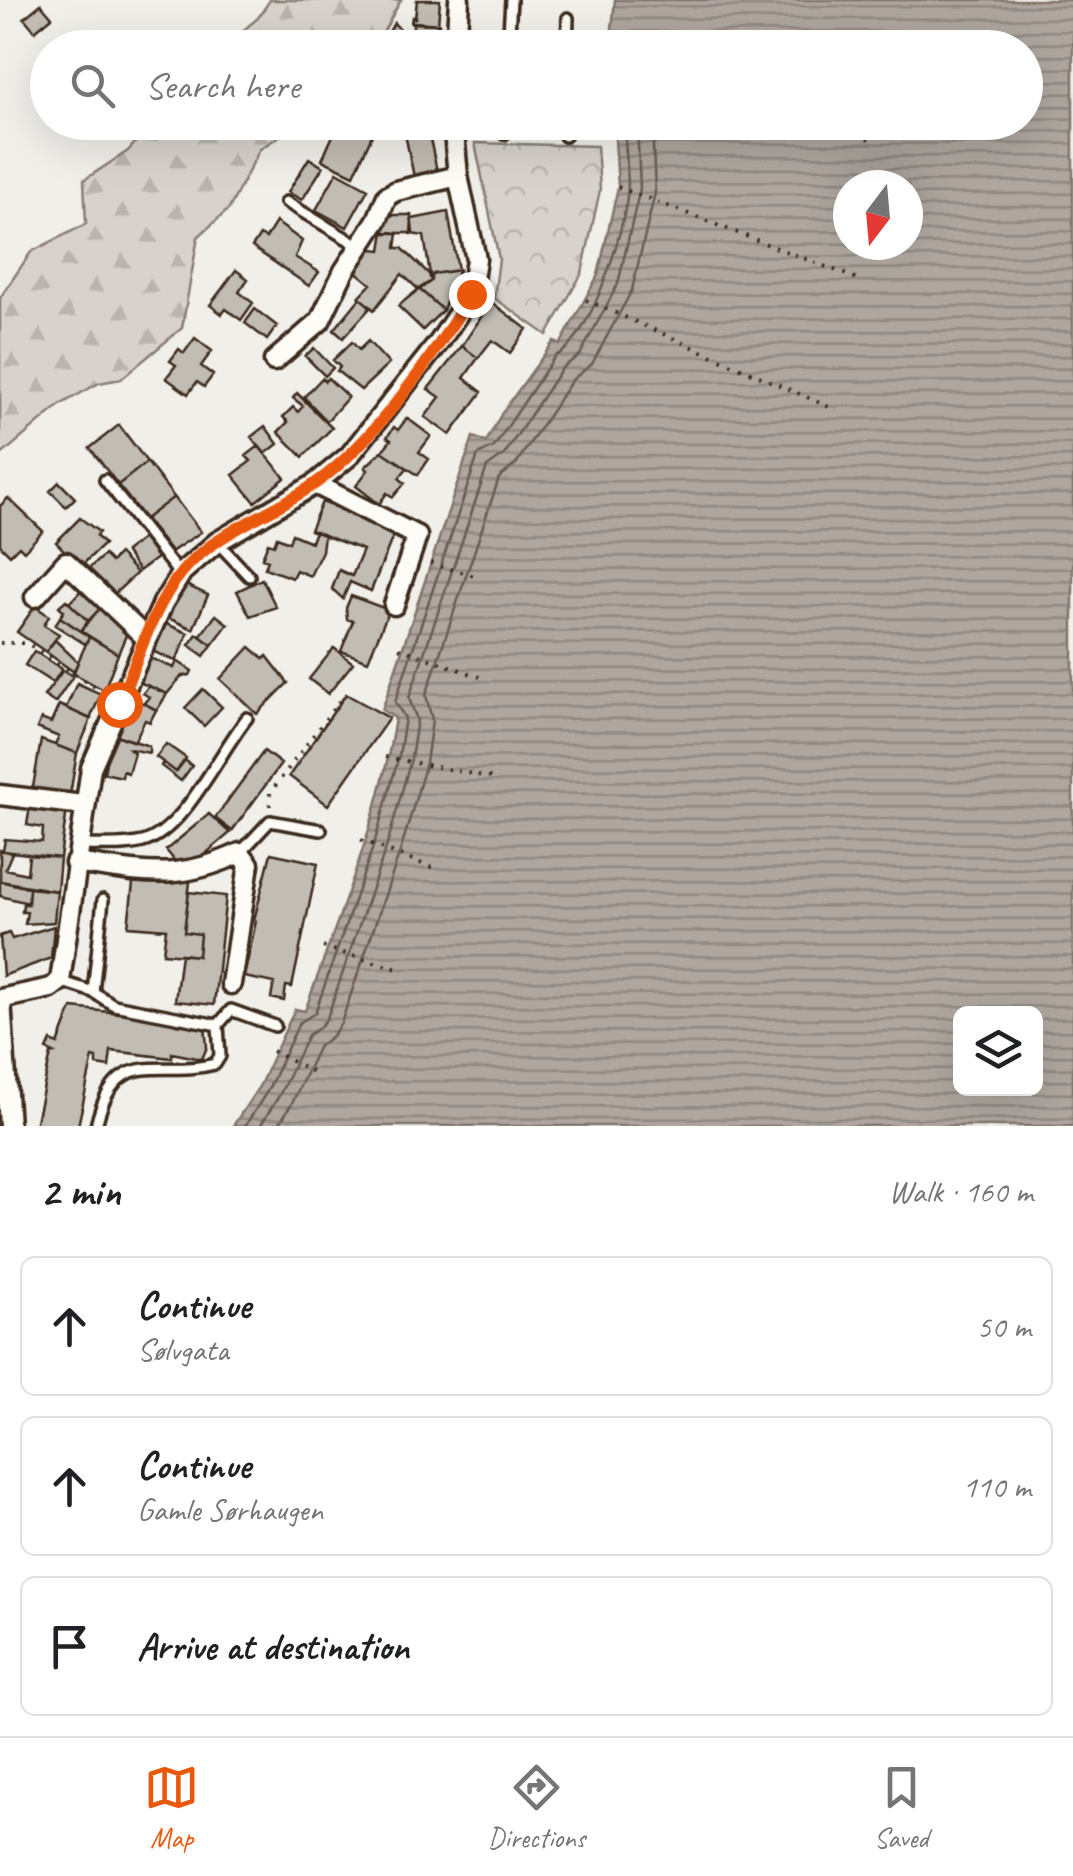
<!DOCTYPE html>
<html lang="en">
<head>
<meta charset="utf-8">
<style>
  body { margin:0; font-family:Caveat,sans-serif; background:#f6f6f6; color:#202124 }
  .controls { position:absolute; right:30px; bottom:30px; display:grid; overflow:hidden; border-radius:15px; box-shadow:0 10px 40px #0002 }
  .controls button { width:90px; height:90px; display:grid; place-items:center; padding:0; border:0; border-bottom:2px solid #e0e0e0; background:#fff; color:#202124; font:50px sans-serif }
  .compass { position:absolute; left:833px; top:170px; width:90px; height:90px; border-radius:50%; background:#fff; box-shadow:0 10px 40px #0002; rotate:196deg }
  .stop { position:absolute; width:30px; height:30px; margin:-22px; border:8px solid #ea580c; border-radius:50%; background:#fff }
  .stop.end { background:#ea580c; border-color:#fff; box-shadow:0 2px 10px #0008 }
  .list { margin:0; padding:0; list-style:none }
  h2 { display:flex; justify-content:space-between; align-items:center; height:130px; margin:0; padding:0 40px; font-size:42px }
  h2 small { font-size:32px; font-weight:400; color:#757577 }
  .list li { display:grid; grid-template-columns:65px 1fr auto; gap:30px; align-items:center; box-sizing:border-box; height:140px; margin:0 20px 20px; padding:0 20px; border:2px solid #e0e0e0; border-radius:15px }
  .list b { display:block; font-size:38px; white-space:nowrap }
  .list p { margin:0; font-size:32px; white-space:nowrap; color:#757577 }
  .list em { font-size:32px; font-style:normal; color:#757577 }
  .icon { flex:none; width:55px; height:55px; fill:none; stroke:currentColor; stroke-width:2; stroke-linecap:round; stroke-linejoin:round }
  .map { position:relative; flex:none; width:1073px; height:1126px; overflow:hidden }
  .search { position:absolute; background:#fff; box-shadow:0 10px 40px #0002; left:30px; right:30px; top:30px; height:110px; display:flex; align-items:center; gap:25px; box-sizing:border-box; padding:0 35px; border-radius:55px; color:#757577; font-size:38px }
  .sheet { height:610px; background:#fff }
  nav { display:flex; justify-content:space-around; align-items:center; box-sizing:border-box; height:140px; border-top:2px solid #e0e0e0; background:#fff; font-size:28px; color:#757577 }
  nav a { display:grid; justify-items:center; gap:5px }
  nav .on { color:#ea580c }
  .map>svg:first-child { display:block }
  .forest { fill:url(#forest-firs); stroke:#897e75; stroke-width:2.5 }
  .park { fill:url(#park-crowns); stroke:#897e75; stroke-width:2.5 }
  .water { fill:url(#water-rules); stroke:#80746b; stroke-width:2.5; fill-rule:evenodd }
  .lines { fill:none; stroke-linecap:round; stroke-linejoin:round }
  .shore { stroke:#695c52; stroke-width:2.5 }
  .building { fill:#c1bcb4; stroke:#3b2a1e; stroke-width:2.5 }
  .lane-casing { stroke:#3b2a1e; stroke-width:16 }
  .street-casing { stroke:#3b2a1e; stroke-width:25 }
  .path { stroke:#3b2a1e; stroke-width:4; stroke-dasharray:2.5 8; stroke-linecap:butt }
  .lane { stroke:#fdfcf7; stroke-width:9 }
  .street { stroke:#fdfcf7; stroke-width:18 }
  .route { stroke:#ea580c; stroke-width:12 }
</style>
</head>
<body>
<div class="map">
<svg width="1073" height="1126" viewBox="0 0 1073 1126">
  <defs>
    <pattern id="forest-firs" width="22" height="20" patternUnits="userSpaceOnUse" patternTransform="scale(2.5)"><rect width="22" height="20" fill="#d7d2cc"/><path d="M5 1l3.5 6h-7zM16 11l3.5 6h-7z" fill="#b9b4af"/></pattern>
    <pattern id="park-crowns" width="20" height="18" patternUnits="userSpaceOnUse" patternTransform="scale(2.5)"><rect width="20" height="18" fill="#d7d2cc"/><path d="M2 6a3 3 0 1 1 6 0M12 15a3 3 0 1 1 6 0" fill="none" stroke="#b9b4af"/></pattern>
    <pattern id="water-rules" width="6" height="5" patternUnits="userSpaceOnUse" patternTransform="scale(2.5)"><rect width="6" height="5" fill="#aea69f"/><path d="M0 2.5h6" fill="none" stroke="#8f8781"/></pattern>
  </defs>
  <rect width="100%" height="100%" fill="#f1efea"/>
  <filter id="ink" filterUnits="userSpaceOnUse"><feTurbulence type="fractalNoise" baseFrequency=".01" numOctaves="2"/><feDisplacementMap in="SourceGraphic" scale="20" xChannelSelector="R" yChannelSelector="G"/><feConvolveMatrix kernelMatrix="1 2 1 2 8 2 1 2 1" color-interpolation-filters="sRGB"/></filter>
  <g filter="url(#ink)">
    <path class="forest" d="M 270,0 L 401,0 L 375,47 L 223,47 L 258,18 Z
      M 152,123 L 299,123 L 260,149 L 229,209 L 198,237 L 182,328 L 121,379 L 99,383 L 60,405 L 0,456 L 0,298 L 31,252 L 86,224 L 84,180 L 128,151 Z"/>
    <path class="park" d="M 475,143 L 597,146 L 600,190 L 582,273 L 547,335 L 494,298 L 499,259 Z"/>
    <path class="water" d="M 615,0 L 1073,0 L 1073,1126 L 233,1126 L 260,1085 L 295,1009 L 305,1011 C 339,915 380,819 395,718 L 382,710 L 473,437 L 486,442 L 502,413 L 554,341 L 560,345 L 598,275 L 618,187 L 614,123 L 1026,122 L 1026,48 L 610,47 ZM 848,185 L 908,185 L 908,245 L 848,245 ZM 960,1014 L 1036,1014 L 1036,1088 L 960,1088 Z"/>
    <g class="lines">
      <path class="shore" d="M 245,1126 L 268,1090 L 299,1023 L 315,1013 L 375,841 L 399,756 L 405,718 L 395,702 L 478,455 L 494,447 L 555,356 C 591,343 628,222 628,184 C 627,164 625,143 624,122
        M 260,1126 L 279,1096 L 308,1035 L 319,1028 L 327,1018 L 387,845 L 411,759 L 417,720 L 409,698 L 487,467 L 504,455 L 562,368 L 580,355 L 618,284 L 640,188 L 637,122
        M 278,1126 L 292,1103 L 319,1046 L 332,1036 L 341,1023 L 401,849 L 426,763 L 432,720 L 426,695 L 499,478 L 516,464 L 572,380 L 592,364 L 632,290 L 655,193 L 652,122"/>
    </g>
    <path class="building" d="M 417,0 L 440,0 L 438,24 L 411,23 L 412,17 L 415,18 Z
      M 41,4 L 52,17 L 35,31 L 24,18 Z
      M 413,22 L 439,24 L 438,48 L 413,48 Z
      M 394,23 L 402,32 L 392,48 L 380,48 Z
      M 339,122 L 372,135 L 354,175 L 322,160 Z
      M 427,125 L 437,171 L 414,177 L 405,134 L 398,135 L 397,128 Z
      M 309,158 L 323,167 L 302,200 L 288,192 Z
      M 337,172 L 368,189 L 347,227 L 316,210 Z
      M 448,212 L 458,270 L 433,274 L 431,281 L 424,236 L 411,234 L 412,219 Z
      M 385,215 L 411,215 L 413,233 L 385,233 Z
      M 276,222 L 302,241 L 295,257 L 319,272 L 309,286 L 252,247 L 260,235 L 266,238 Z
      M 384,231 L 398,233 L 396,248 L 402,248 L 429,274 L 431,281 L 419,290 L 402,274 L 374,310 L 359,297 L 371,284 L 354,270 L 372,249 L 381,250 Z
      M 236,270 L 248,279 L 239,292 L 253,303 L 241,320 L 226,309 L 222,314 L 210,305 Z
      M 459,270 L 443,310 L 419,289 L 431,281 L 433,274 Z
      M 419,289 L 443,310 L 423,330 L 398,306 Z
      M 360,298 L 371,307 L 343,338 L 334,330 Z
      M 491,302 L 527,329 L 510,353 L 492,340 L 478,358 L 462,346 Z
      M 255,309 L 277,326 L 267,340 L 245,323 Z
      M 195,338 L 212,351 L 201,366 L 213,375 L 204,387 L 197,382 L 188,394 L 166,378 L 176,365 L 170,361 L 179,349 L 184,353 Z
      M 368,341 L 389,364 L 361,390 L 337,371 L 340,367 L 333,360 L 352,342 L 359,350 Z
      M 462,346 L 478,358 L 464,378 L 482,392 L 450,435 L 425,417 L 440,397 L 428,389 Z
      M 314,348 L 333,368 L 325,376 L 305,356 Z
      M 322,378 L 325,381 L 328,378 L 348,397 L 327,421 L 304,397 Z
      M 297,393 L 332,428 L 303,457 L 278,432 L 288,422 L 283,417 L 293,407 L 298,412 L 303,406 L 293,398 Z
      M 407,418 L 431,436 L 419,452 L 429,459 L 418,475 L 382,451 L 391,440 L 387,437 L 394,427 L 398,430 Z
      M 119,425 L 147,462 L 118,485 L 90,448 Z
      M 265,426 L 278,444 L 265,454 L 251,437 Z
      M 259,446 L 285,478 L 255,502 L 233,475 L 251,461 L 246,456 Z
      M 382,451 L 407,468 L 399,478 L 405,483 L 393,497 L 387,493 L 379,504 L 356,486 L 368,470 L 365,467 Z
      M 147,462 L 174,497 L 145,519 L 118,485 Z
      M 59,482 L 75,498 L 66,507 L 50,491 Z
      M 174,497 L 201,532 L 171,552 L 145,519 Z
      M 8,498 L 43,531 L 24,551 L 19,546 L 10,555 L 0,545 L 0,506 Z
      M 322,502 L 395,531 L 371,591 L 350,582 L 343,599 L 332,589 L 339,570 L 352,576 L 363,550 L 310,530 Z
      M 80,518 L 99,532 L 96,536 L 104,544 L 80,567 L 56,542 Z
      M 315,531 L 324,535 L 322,551 L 310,576 L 296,570 L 292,578 L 265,568 L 268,560 L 262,558 L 268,543 L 274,545 L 277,537 L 289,542 L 292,534 L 311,542 Z
      M 143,538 L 157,558 L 139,571 L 125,552 Z
      M 119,554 L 137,573 L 111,597 L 86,571 L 104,555 L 111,562 Z
      M 262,579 L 276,607 L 250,616 L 237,591 Z
      M 87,584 L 105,603 L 88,621 L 66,600 L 70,602 Z
      M 184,584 L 208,595 L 193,629 L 168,618 Z
      M 351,596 L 389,610 L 368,661 L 341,651 L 353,621 L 347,619 L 346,608 Z
      M 66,600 L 88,621 L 81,631 L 60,617 L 64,611 L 59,606 Z
      M 104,603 L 130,626 L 118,654 L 81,631 Z
      M 35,606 L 49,616 L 44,625 L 59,634 L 46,652 L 17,632 Z
      M 216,615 L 228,624 L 212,645 L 200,636 Z
      M 60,617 L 89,637 L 85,644 L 55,625 Z
      M 164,623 L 188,633 L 176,661 L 152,651 Z
      M 197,634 L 212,645 L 204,656 L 189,645 Z
      M 89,637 L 118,654 L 104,690 L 73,673 Z
      M 55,640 L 78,662 L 74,672 L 46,652 Z
      M 250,647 L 264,659 L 267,656 L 288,683 L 257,714 L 220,679 Z
      M 334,648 L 353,663 L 328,694 L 309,679 Z
      M 34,651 L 62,669 L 53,683 L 25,665 Z
      M 150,658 L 174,668 L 177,661 L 192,671 L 190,675 L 182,676 L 167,694 L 139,682 Z
      M 63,670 L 73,676 L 55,703 L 44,696 Z
      M 77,683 L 101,694 L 90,719 L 66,708 Z
      M 149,686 L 167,694 L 157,710 L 144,703 L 149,697 L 143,693 Z
      M 203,689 L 222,707 L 204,726 L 185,708 Z
      M 346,694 L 389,718 L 328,805 L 289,776 Z
      M 133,698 L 156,710 L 150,722 L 145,720 L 134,742 L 116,735 Z
      M 59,705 L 91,719 L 77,753 L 55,745 L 59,737 L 37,728 L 41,719 L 51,723 Z
      M 116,735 L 149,746 L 149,753 L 130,749 L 134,753 L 128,773 L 123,771 L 122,777 L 104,773 L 108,751 Z
      M 41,740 L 77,753 L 69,801 L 32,793 Z
      M 166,744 L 186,758 L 176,772 L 156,757 Z
      M 264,751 L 281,764 L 232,831 L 215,818 Z
      M 185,760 L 192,766 L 181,781 L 161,766 L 163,762 L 176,772 Z
      M 31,800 L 67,809 L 60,858 L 3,851 L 5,839 L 42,842 L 43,828 L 27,825 Z
      M 209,814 L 230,833 L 202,857 L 178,865 L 166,850 Z
      M 0,850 L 12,853 L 5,869 L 27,874 L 29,855 L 60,858 L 57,891 L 0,881 Z
      M 271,853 L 318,863 L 292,987 L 286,986 L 284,1001 L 271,998 L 274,983 L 244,977 L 256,921 L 254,920 Z
      M 134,875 L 190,882 L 184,932 L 200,934 L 198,956 L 163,953 L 166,929 L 128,926 Z
      M 0,881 L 29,888 L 28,903 L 0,896 Z
      M 29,888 L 57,891 L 54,922 L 25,924 L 27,912 L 22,912 L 23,904 L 28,904 Z
      M 189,892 L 226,896 L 214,1005 L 175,1001 L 181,954 L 198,956 L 200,934 L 184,932 Z
      M 54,926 L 51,958 L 3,976 L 0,936 L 9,933 L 12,939 Z
      M 72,1008 L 176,1019 L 176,1024 L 205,1025 L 207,1047 L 202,1059 L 172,1053 L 172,1058 L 111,1051 L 109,1067 L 97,1065 L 97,1058 L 93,1057 L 78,1126 L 35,1126 L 51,1054 L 54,1053 L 47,1050 L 51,1041 L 58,1044 Z"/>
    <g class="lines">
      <defs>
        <path id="lane" d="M 508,48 L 511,0
          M 567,48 L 568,18
          M 504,134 L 504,122
          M 565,136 L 565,122
          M 286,202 L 359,246
          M 105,480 L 180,575
          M 217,542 L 249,576
          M 80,845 C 101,845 122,847 143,842 C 184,831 220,751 247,718
          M 240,853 L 270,821 L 321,830
          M 60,981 L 93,992 L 114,1005 L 218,1025 L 231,1010 L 275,1026
          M 93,992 L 103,900
          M 96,1126 C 115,1043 158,1079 215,1064 L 220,1056 L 218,1025"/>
        <path id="street" d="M 456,48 L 459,0
          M 274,361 L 320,321 L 344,271 L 377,220 L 387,196 L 396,191 L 458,176
          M 315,484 L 417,536 L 394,605
          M 35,597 L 66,562 L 147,639
          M 0,795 L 83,805
          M 75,863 C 141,872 177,883 240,853 L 249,864 L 231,984
          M 0,999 L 51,988 L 60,981 L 91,768 L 163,603 L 182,572 L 217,542 L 315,484 L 349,456 L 440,341 L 471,294 L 476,259 L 458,176 L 453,122
          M 1,999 L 9,1126"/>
      </defs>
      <use href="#lane" class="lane-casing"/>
      <use href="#street" class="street-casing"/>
      <path class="path" d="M 806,122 L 871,139
        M 618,187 L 863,281
        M 586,300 L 836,410
        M 430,563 L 478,577
        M 0,643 L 27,643 L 101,691
        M 399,648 L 480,677
        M 385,757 L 498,779
        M 270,806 L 270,793 L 340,700
        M 361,840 L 438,870
        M 323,947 L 401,970
        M 272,1051 L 317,1074"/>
      <use href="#lane" class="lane"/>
      <use href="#street" class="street"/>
    </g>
  </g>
  <g class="lines" filter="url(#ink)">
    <path class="route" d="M 119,704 C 137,661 152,608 182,572 C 216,531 273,514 316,483 C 374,442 434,356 471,294"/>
  </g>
</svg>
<div class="controls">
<button><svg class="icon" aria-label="layers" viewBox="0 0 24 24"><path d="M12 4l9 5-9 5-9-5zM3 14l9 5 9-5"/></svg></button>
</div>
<svg class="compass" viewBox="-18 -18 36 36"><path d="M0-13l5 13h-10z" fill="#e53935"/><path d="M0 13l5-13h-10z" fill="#757577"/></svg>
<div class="stop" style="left:119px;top:704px"></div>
<div class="stop end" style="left:471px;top:294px"></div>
<div class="search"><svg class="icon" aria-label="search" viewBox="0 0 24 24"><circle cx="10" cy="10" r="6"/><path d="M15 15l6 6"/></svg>Search here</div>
</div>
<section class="sheet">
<h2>2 min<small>Walk · 160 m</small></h2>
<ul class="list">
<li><svg class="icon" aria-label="ahead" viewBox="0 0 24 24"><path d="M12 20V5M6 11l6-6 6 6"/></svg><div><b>Continue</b><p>Sølvgata</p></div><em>50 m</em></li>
<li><svg class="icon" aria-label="ahead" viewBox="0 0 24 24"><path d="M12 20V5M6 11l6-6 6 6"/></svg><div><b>Continue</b><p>Gamle Sørhaugen</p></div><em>110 m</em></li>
<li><svg class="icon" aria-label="arrive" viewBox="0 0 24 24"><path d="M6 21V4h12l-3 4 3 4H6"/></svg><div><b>Arrive at destination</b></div></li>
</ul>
</section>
<nav>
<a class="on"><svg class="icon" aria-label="map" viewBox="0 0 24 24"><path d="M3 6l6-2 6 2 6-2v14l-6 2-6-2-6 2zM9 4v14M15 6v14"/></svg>Map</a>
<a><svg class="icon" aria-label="directions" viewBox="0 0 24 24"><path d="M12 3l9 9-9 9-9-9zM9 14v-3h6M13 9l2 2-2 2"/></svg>Directions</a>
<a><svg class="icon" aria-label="saved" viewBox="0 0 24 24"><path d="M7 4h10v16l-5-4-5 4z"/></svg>Saved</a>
</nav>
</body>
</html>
